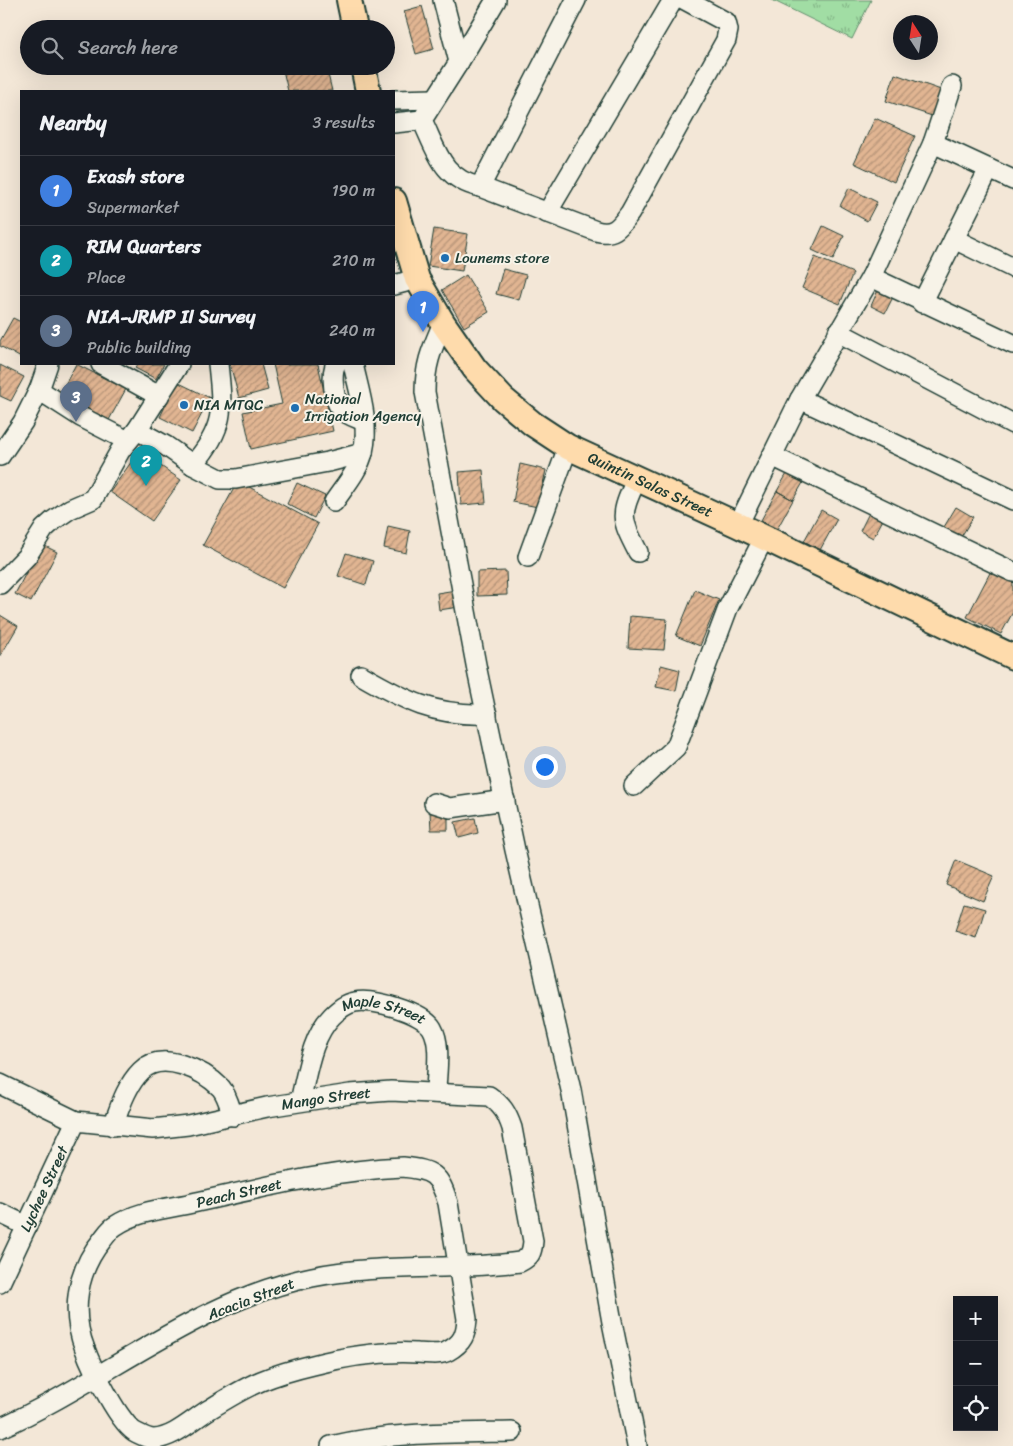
<!DOCTYPE html>
<html lang="en">
<head>
<meta charset="utf-8">
<style>
  body { margin:0; font-family:Sriracha,sans-serif; background:#20242c; color:#f1f3f6 }
  .controls { position:absolute; right:15px; bottom:15px; display:grid; overflow:hidden; border-radius:0px; box-shadow:0 5px 20px #0002 }
  .controls button { width:45px; height:45px; display:grid; place-items:center; padding:0; border:0; border-bottom:1px solid #363941; background:#171b24; color:#f1f3f6; font:25px sans-serif }
  .compass { position:absolute; left:893px; top:15px; width:45px; height:45px; border-radius:50%; background:#171b24; box-shadow:0 5px 20px #0002; rotate:348deg }
  .you { position:absolute; left:544px; top:766px; width:18px; height:18px; margin:-12px; border:4px solid #fff; border-radius:50%; background:#1a73e8; box-shadow:0 0 0 8px #1a73e833 }
  .badge { display:grid; place-items:center; width:32px; height:32px; border-radius:50%; background:#db2777; color:#fff; font-size:16px; font-weight:700 }
  .pin { position:absolute; translate:-50% -41px; filter:drop-shadow(0 1px 2px #0008) }
  .pin::after { content:''; position:absolute; top:26px; width:18px; height:15px; background:inherit; clip-path:polygon(0 0,100% 0,50% 100%) }
  .list { margin:0; padding:0; list-style:none }
  h2 { display:flex; justify-content:space-between; align-items:center; height:65px; margin:0; padding:0 20px; font-size:21px }
  h2 small { font-size:16px; font-weight:400; color:#9ea1a6 }
  .list li { display:grid; grid-template-columns:32px 1fr auto; gap:15px; align-items:center; box-sizing:border-box; height:70px; padding:0 20px; border-top:1px solid #363941 }
  .list b { display:block; font-size:19px; white-space:nowrap }
  .list p { margin:0; font-size:16px; white-space:nowrap; color:#9ea1a6 }
  .list em { font-size:16px; font-style:normal; color:#9ea1a6 }
  .icon { flex:none; width:28px; height:28px; fill:none; stroke:currentColor; stroke-width:2; stroke-linecap:round; stroke-linejoin:round }
  .map { position:relative; flex:none; width:1013px; height:1446px; overflow:hidden }
  .search { position:absolute; background:#171b24; box-shadow:0 5px 20px #0002; left:20px; top:20px; width:375px; height:55px; display:flex; align-items:center; gap:12px; box-sizing:border-box; padding:0 18px; border-radius:28px; color:#9ea1a6; font-size:19px }
  .panel { position:absolute; background:#171b24; box-shadow:0 5px 20px #0002; left:20px; top:90px; width:375px; height:275px; border-radius:0px }
  .map>svg:first-child { display:block }
  .grass { fill:url(#grass-tufts); stroke:#608d6c }
  .building { fill:url(#building-hatch); stroke:#1f3d34 }
  .lines { fill:none; stroke-linecap:round; stroke-linejoin:round }
  .minor-casing { stroke:#1f3d34; stroke-width:22 }
  .major-casing { stroke:#1f3d34; stroke-width:28 }
  .minor { stroke:#f7f3e8; stroke-width:19 }
  .major { stroke:#fedbac; stroke-width:24 }
  .poi-dot { fill:#1f6fb2; stroke:#f7f3e8; stroke-width:2 }
  .labels { text-anchor:middle; stroke-width:4; stroke-linejoin:round; paint-order:stroke }
  .poi-label { font-size:15px; fill:#1f3d34; stroke:#f7f3e8; text-anchor:start }
  .street-label { font-size:15px; fill:#1f3d34; stroke:#f7f3e8 }
</style>
</head>
<body>
<div class="map">
<svg width="1013" height="1446" viewBox="0 0 1013 1446">
  <defs>
    <pattern id="grass-tufts" width="24" height="20" patternUnits="userSpaceOnUse" patternTransform="scale(1.25)"><rect width="24" height="20" fill="#a1dda4"/><path d="M3 7l-1-3M5 7V3M7 7l1-3M15 17l-1-3M17 17v-4M19 17l1-3" fill="none" stroke="#83b486"/></pattern>
    <pattern id="building-hatch" width="6" height="6" patternUnits="userSpaceOnUse" patternTransform="scale(1.25)"><rect width="6" height="6" fill="#e1b592"/><path d="M-1 1l2-2M0 6l6-6M5 7l2-2" fill="none" stroke="#b69478"/></pattern>
  </defs>
  <rect width="100%" height="100%" fill="#f3e7d7"/>
  <filter id="ink" filterUnits="userSpaceOnUse"><feTurbulence type="fractalNoise" baseFrequency=".02" numOctaves="2"/><feDisplacementMap in="SourceGraphic" scale="10" xChannelSelector="R" yChannelSelector="G"/><feConvolveMatrix kernelMatrix="1 2 1 2 8 2 1 2 1" color-interpolation-filters="sRGB"/></filter>
  <g filter="url(#ink)">
    <path class="grass" d="M 772,0 L 871,0 L 852,39 Z"/>
    <path class="building" d="M 422,6 L 434,49 L 416,54 L 404,11 Z
      M 282,66 L 326,66 L 332,91 L 288,91 Z
      M 895,74 L 941,90 L 932,116 L 886,101 Z
      M 875,118 L 915,136 L 894,182 L 854,163 Z
      M 849,188 L 877,202 L 867,221 L 840,206 Z
      M 823,226 L 844,236 L 833,260 L 812,250 Z
      M 434,229 L 468,234 L 462,271 L 428,266 Z
      M 815,257 L 853,273 L 840,304 L 802,288 Z
      M 503,269 L 526,275 L 519,300 L 496,294 Z
      M 466,275 L 489,312 L 464,327 L 442,290 Z
      M 878,290 L 893,297 L 885,313 L 871,306 Z
      M 13,318 L 21,322 L 21,358 L 0,346 L 0,341 Z
      M 76,364 L 126,389 L 109,420 L 60,394 Z
      M 137,364 L 164,364 L 156,379 L 135,368 Z
      M 230,364 L 261,364 L 268,390 L 239,398 Z
      M 273,364 L 318,364 L 333,431 L 251,449 L 243,412 L 282,404 Z
      M 0,365 L 24,377 L 11,401 L 0,396 Z
      M 177,382 L 210,398 L 192,433 L 160,417 Z
      M 139,451 L 181,480 L 152,521 L 110,492 Z
      M 520,464 L 546,470 L 538,507 L 513,502 Z
      M 483,470 L 486,503 L 461,505 L 459,472 Z
      M 788,472 L 804,481 L 793,500 L 777,491 Z
      M 238,481 L 318,524 L 283,588 L 203,545 Z
      M 297,483 L 325,496 L 314,518 L 287,504 Z
      M 777,491 L 793,500 L 776,531 L 760,522 Z
      M 956,507 L 973,517 L 958,542 L 941,532 Z
      M 871,509 L 885,516 L 873,538 L 860,531 Z
      M 821,510 L 837,519 L 820,550 L 804,541 Z
      M 388,526 L 410,531 L 406,553 L 384,548 Z
      M 41,544 L 57,552 L 31,602 L 15,594 Z
      M 346,553 L 373,561 L 366,585 L 338,576 Z
      M 993,567 L 1013,577 L 1013,612 L 1001,634 L 967,617 Z
      M 506,571 L 507,595 L 477,596 L 477,572 Z
      M 456,590 L 459,607 L 439,610 L 437,593 Z
      M 695,590 L 719,600 L 700,646 L 676,636 Z
      M 0,615 L 18,626 L 1,655 L 0,655 Z
      M 630,616 L 667,619 L 664,650 L 628,648 Z
      M 661,665 L 680,670 L 676,691 L 656,687 Z
      M 430,812 L 448,812 L 448,830 L 431,830 Z
      M 475,818 L 478,833 L 459,838 L 455,822 Z
      M 956,860 L 994,876 L 983,901 L 946,885 Z
      M 964,903 L 985,909 L 976,938 L 955,931 Z"/>
    <g class="lines">
      <defs>
        <g id="minor">
          <path d="M 443,0 L 459,62 L 422,120 C 437,151 442,179 480,187 L 576,0"/>
          <path d="M 459,62 L 496,0"/>
          <path d="M 394,100 L 434,99"/>
          <path d="M 394,123 L 422,120"/>
          <path d="M 933,143 L 1013,180"/>
          <path d="M 480,187 L 596,231 C 615,236 620,226 630,213 L 726,40 L 728,30 L 726,22 L 685,0"/>
          <path d="M 547,213 L 673,0"/>
          <path d="M 954,239 L 1013,268"/>
          <path d="M 871,277 L 1013,344"/>
          <path d="M 394,285 L 417,279"/>
          <path d="M 922,303 L 989,169"/>
          <path d="M 443,323 C 432,349 425,363 425,392 L 477,670 L 515,850 L 571,1090 L 612,1322 L 637,1446"/>
          <path d="M 838,332 L 1013,424"/>
          <path d="M 101,364 L 159,396"/>
          <path d="M 336,364 C 330,373 334,403 342,410 C 347,415 357,418 364,421"/>
          <path d="M 39,390 L 48,364"/>
          <path d="M 800,399 L 1013,500"/>
          <path d="M 137,430 L 166,446 L 193,465 C 225,428 223,410 218,364"/>
          <path d="M 0,456 L 23,422 L 39,390 L 81,417 L 128,441"/>
          <path d="M 772,456 L 1013,572"/>
          <path d="M 193,465 L 220,479 L 236,479 L 328,462 L 363,453"/>
          <path d="M 636,480 C 620,516 620,517 638,552"/>
          <path d="M 334,502 C 344,487 359,470 363,452 C 370,424 359,391 353,364"/>
          <path d="M 738,525 L 800,399 L 871,277 L 933,143 L 952,86"/>
          <path d="M 528,557 L 568,447"/>
          <path d="M 0,584 L 27,556 L 44,529 L 54,520 L 70,509 L 93,499 L 120,451 L 137,430 L 179,364"/>
          <path d="M 361,675 C 406,701 434,716 487,714"/>
          <path d="M 634,786 L 676,747 L 728,608 L 764,538"/>
          <path d="M 434,803 L 450,808 L 505,800"/>
          <path id="s1" d="M 0,1084 L 76,1121 L 153,1129 L 188,1125 L 267,1107 L 350,1094 L 391,1091 L 489,1096 C 502,1105 507,1113 512,1128 L 533,1241 C 532,1253 530,1257 520,1262 C 451,1271 380,1263 312,1277 C 198,1300 105,1381 0,1428"/>
          <path id="s2" d="M 300,1101 C 307,1074 311,1037 332,1016 C 339,1009 345,1004 355,1002 C 372,998 422,1012 432,1028 C 442,1045 436,1074 436,1093"/>
          <path d="M 113,1126 C 120,1107 126,1086 141,1071 C 162,1050 203,1070 221,1088 C 227,1095 230,1107 233,1116"/>
          <path d="M 403,1167 C 433,1170 439,1174 448,1203 L 467,1319 C 466,1334 463,1343 448,1351 C 440,1356 426,1353 417,1353 C 381,1351 348,1356 313,1365 C 296,1369 278,1374 261,1381 C 244,1388 226,1399 210,1409 C 193,1419 174,1438 154,1439 C 149,1439 141,1435 137,1433 C 121,1427 91,1366 85,1349 C 70,1311 77,1270 103,1239 C 107,1234 110,1229 115,1226 C 141,1209 169,1209 197,1202 C 265,1187 333,1170 403,1167 Z"/>
          <path d="M 0,1213 L 27,1226"/>
          <path id="s3" d="M 0,1283 L 76,1121"/>
          <path d="M 331,1446 C 390,1432 451,1433 512,1432"/>
        </g>
        <g id="major">
          <path d="M 349,0 L 355,29"/>
          <path d="M 363,66 L 368,91"/>
          <path id="s4" d="M 394,201 L 417,279 L 443,323 L 475,369 L 503,399 L 533,424 L 568,447 L 738,525 L 1013,657"/>
        </g>
      </defs>
      <use href="#minor" class="minor-casing"/>
      <use href="#major" class="major-casing"/>
      <use href="#minor" class="minor"/>
      <use href="#major" class="major"/>
    </g>
  </g>
  <g class="poi-dot">
    <circle cx="445" cy="258" r="5"/>
    <circle cx="184" cy="405" r="5"/>
    <circle cx="295" cy="408" r="5"/>
  </g>
  <g class="labels">
    <g class="poi-label">
      <text x="455" y="263">Lounems store</text>
      <text x="305" y="404">National<tspan x="305" dy="17">Irrigation Agency</tspan></text>
      <text x="194" y="410">NIA MTQC</text>
    </g>
    <g class="street-label">
      <text dy="5" stroke="none"><textPath href="#s4" startOffset="401">Quintin Salas Street</textPath></text>
      <text dy="5" stroke="none"><textPath href="#s2" startOffset="149">Maple Street</textPath></text>
      <text dy="5" stroke="none"><textPath href="#s1" startOffset="338">Mango Street</textPath></text>
      <text dy="5" stroke="none"><textPath href="#s3" startOffset="104">Lychee Street</textPath></text>
      <text transform="translate(239 1193) rotate(-13)" y="5">Peach Street</text>
      <text transform="translate(251 1299) rotate(-21)" y="5">Acacia Street</text>
    </g>
  </g>
</svg>
<div class="controls">
<button>+</button>
<button>−</button>
<button><svg class="icon" aria-label="locate" viewBox="0 0 24 24"><circle cx="12" cy="12" r="6"/><path d="M12 2v4M12 18v4M2 12h4M18 12h4"/></svg></button>
</div>
<svg class="compass" viewBox="-18 -18 36 36"><path d="M0-13l5 13h-10z" fill="#e53935"/><path d="M0 13l5-13h-10z" fill="#9ea1a6"/></svg>
<div class="you"></div>
<div class="pin badge" style="left:423px;top:332px;background:#3f7fe0">1</div>
<div class="pin badge" style="left:146px;top:486px;background:#0f9aa8">2</div>
<div class="pin badge" style="left:76px;top:422px;background:#5c6f8a">3</div>
<div class="search"><svg class="icon" aria-label="search" viewBox="0 0 24 24"><circle cx="10" cy="10" r="6"/><path d="M15 15l6 6"/></svg>Search here</div>
<section class="panel">
<h2>Nearby<small>3 results</small></h2>
<ul class="list">
<li><span class="badge" style="background:#3f7fe0">1</span><div><b>Exash store</b><p>Supermarket</p></div><em>190 m</em></li>
<li><span class="badge" style="background:#0f9aa8">2</span><div><b>RIM Quarters</b><p>Place</p></div><em>210 m</em></li>
<li><span class="badge" style="background:#5c6f8a">3</span><div><b>NIA-JRMP II Survey</b><p>Public building</p></div><em>240 m</em></li>
</ul>
</section>
</div>
</body>
</html>
